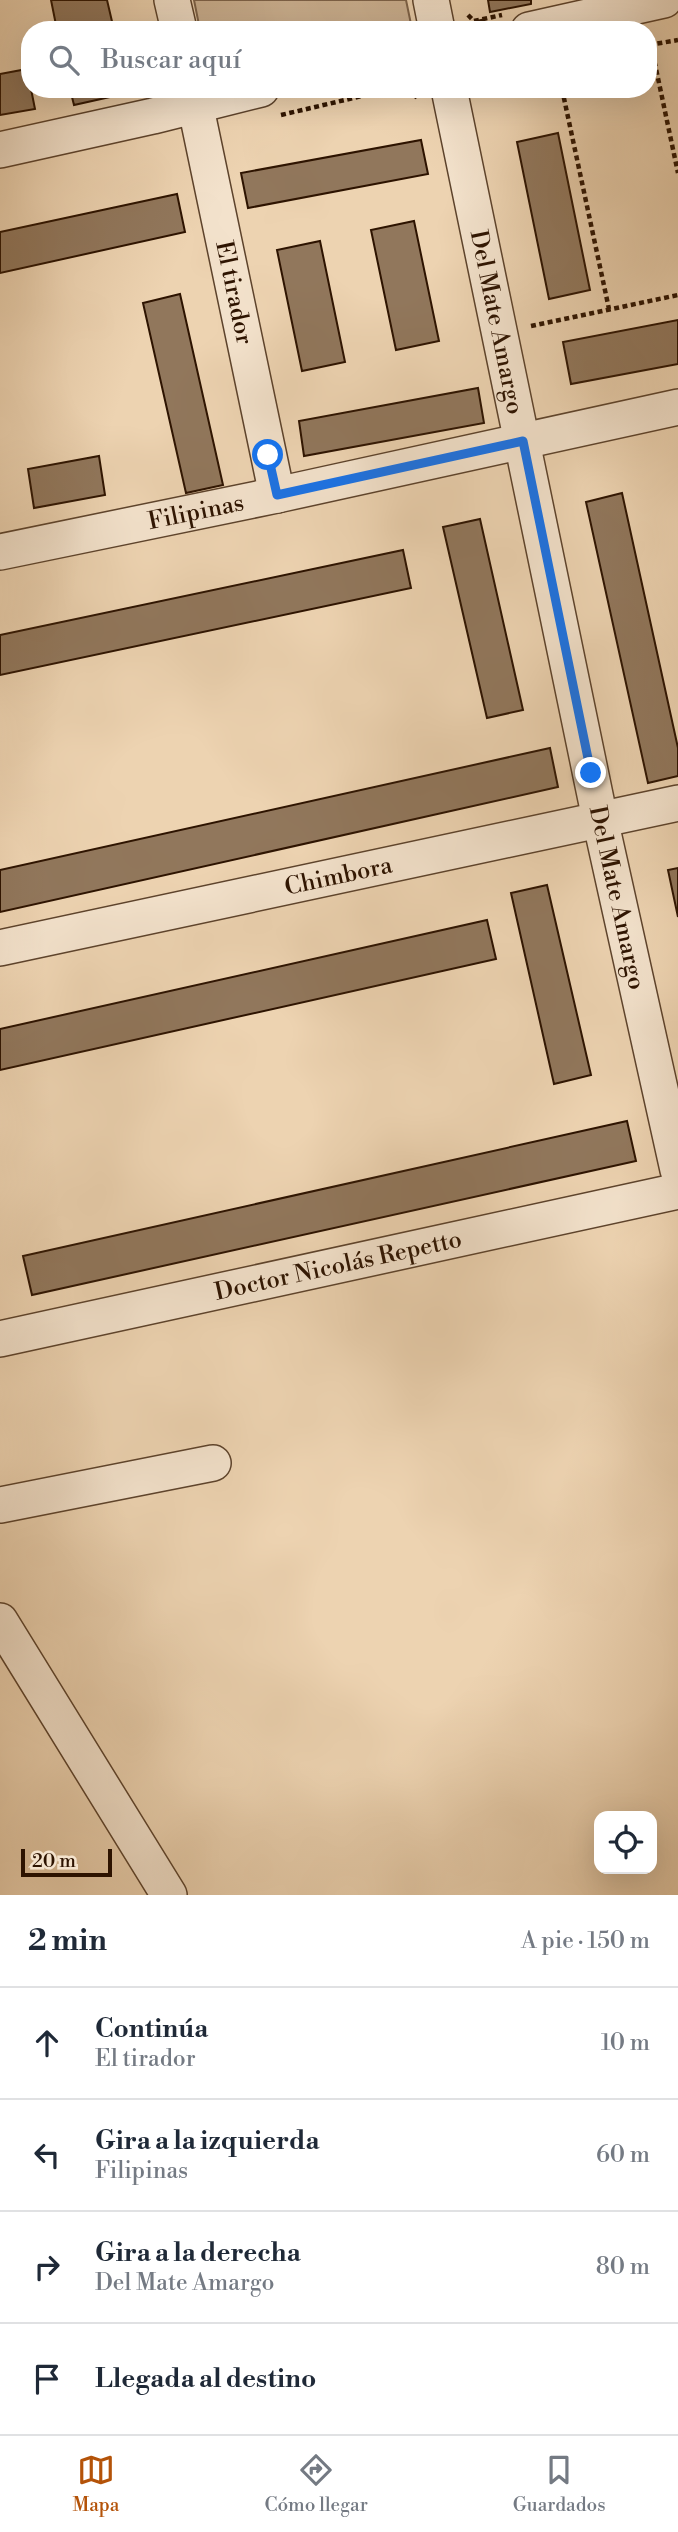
<!DOCTYPE html>
<html lang="es">
<head>
<meta charset="utf-8">
<style>
  body { margin:0; font-family:"Libre Bodoni",serif; background:#f6f6f7; color:#1f2937 }
  .controls { position:absolute; right:21px; bottom:21px; display:grid; overflow:hidden; border-radius:14px; box-shadow:0 7px 28px #0002 }
  .controls button { width:63px; height:63px; display:grid; place-items:center; padding:0; border:0; border-bottom:2px solid #e0e1e3; background:#fff; color:#1f2937; font:35px sans-serif }
  .scale { position:absolute; left:21px; bottom:18px; width:91px; box-sizing:border-box; padding-left:7px; border:4px solid #2d1300; border-top:0; font-size:19px; line-height:24px; white-space:nowrap; color:#2d1300; -webkit-text-stroke:5px #f3e2cc; paint-order:stroke }
  .stop { position:absolute; width:21px; height:21px; margin:-16px; border:5px solid #1a73e8; border-radius:50%; background:#fff }
  .stop.end { background:#1a73e8; border-color:#fff; box-shadow:0 2px 7px #0008 }
  .list { margin:0; padding:0; list-style:none }
  h2 { display:flex; justify-content:space-between; align-items:center; height:91px; margin:0; padding:0 28px; font-size:30px }
  h2 small { font-size:23px; font-weight:400; color:#747a83 }
  .list li { display:grid; grid-template-columns:46px 1fr auto; gap:21px; align-items:center; box-sizing:border-box; height:112px; padding:0 28px; border-top:2px solid #e0e1e3 }
  .list b { display:block; font-size:26px; white-space:nowrap }
  .list p { margin:0; font-size:23px; white-space:nowrap; color:#747a83 }
  .list em { font-size:23px; font-style:normal; color:#747a83 }
  .icon { flex:none; width:38px; height:38px; fill:none; stroke:currentColor; stroke-width:2; stroke-linecap:round; stroke-linejoin:round }
  .map { position:relative; flex:none; width:678px; height:1895px; overflow:hidden }
  .search { position:absolute; background:#fff; box-shadow:0 7px 28px #0002; left:21px; right:21px; top:21px; height:77px; display:flex; align-items:center; gap:18px; box-sizing:border-box; padding:0 24px; border-radius:28px; color:#747a83; font-size:26px }
  .sheet { height:539px; background:#fff }
  nav { display:flex; justify-content:space-around; align-items:center; box-sizing:border-box; height:98px; border-top:2px solid #e0e1e3; background:#fff; font-size:19px; color:#747a83 }
  nav a { display:grid; justify-items:center; gap:4px }
  nav .on { color:#b45309 }
  .map>svg:first-child { display:block }
  .green { fill:#ccb293; stroke:#7c624a; stroke-width:2 }
  .building { fill:#91775c; stroke:#2d1300; stroke-width:2 }
  .lines { fill:none; stroke-linecap:round; stroke-linejoin:round }
  .minor-casing { stroke:#5d432c; stroke-width:38 }
  .path { stroke:#2d1300; stroke-width:4.5; stroke-dasharray:5 3.5; stroke-linecap:butt }
  .minor { stroke:#f3e2cc; stroke-width:35 }
  .route { stroke:#1a73e8; stroke-width:9 }
  .labels { text-anchor:middle; stroke-width:6; stroke-linejoin:round; paint-order:stroke }
  .street-label { font-size:24px; fill:#2d1300; stroke:#f3e2cc }
</style>
</head>
<body>
<div class="map">
<svg width="678" height="1895" viewBox="0 0 678 1895">
  <rect width="100%" height="100%" fill="#edd3b1"/>
  <filter id="stains"><feTurbulence type="fractalNoise" baseFrequency=".00286" numOctaves="4"/><feColorMatrix values="0 0 0 0 .2 0 0 0 0 .09 0 0 0 0 .02 0 0 0 .5 -.17"/></filter>
  <radialGradient id="worn" r=".72"><stop offset=".6" stop-color="#630" stop-opacity="0"/><stop offset="1" stop-color="#630" stop-opacity=".3"/></radialGradient>
  <path class="green" d="M 194,0 L 406,0 L 412,29 L 200,30 Z"/>
  <path class="building" d="M 51,0 L 107,0 L 114,30 L 57,30 Z
    M 488,0 L 531,0 L 531,4 L 490,12 Z
    M 27,69 L 35,109 L 0,115 L 0,74 Z
    M 70,89 L 127,89 L 128,93 L 74,105 Z
    M 558,133 L 590,290 L 549,299 L 517,142 Z
    M 421,140 L 428,174 L 248,208 L 241,173 Z
    M 177,194 L 185,232 L 0,273 L 0,232 Z
    M 414,221 L 439,341 L 396,350 L 371,230 Z
    M 320,241 L 345,362 L 302,371 L 277,250 Z
    M 180,294 L 223,485 L 186,493 L 143,303 Z
    M 678,320 L 678,364 L 571,384 L 563,342 Z
    M 478,388 L 484,423 L 304,456 L 299,421 Z
    M 99,456 L 105,495 L 34,508 L 28,469 Z
    M 622,493 L 678,748 L 678,776 L 648,783 L 586,502 Z
    M 480,519 L 523,710 L 487,718 L 443,527 Z
    M 403,550 L 411,588 L 0,675 L 0,635 Z
    M 550,748 L 558,787 L 0,912 L 0,870 Z
    M 678,868 L 678,917 L 668,870 Z
    M 547,885 L 591,1075 L 554,1084 L 511,893 Z
    M 487,920 L 496,959 L 0,1070 L 0,1029 Z
    M 627,1121 L 636,1161 L 32,1295 L 23,1256 Z"/>
  <g class="lines">
    <defs>
      <g id="minor">
        <path d="M 172,0 L 179,30"/>
        <path d="M 431,0 L 437,30"/>
        <path d="M 529,30 L 664,0"/>
        <path id="s1" d="M 192,89 L 277,495"/>
        <path id="s2" d="M 449,89 L 600,819 L 678,1170"/>
        <path d="M 0,150 L 153,116 L 261,89"/>
        <path id="s3" d="M 0,552 L 277,495 L 678,407"/>
        <path id="s4" d="M 0,948 L 678,803"/>
        <path id="s5" d="M 0,1339 L 678,1191"/>
        <path d="M 0,1505 L 213,1463"/>
        <path d="M 0,1621 L 169,1895"/>
      </g>
    </defs>
    <use href="#minor" class="minor-casing"/>
    <path class="path" d="M 468,15 L 474,21 L 502,15
      M 481,19 L 483,30
      M 649,45 L 678,40
      M 651,45 L 678,173
      M 411,89 L 417,98
      M 562,89 L 609,309
      M 281,115 L 392,89
      M 531,326 L 678,295"/>
    <use href="#minor" class="minor"/>
  </g>
  <g class="lines">
    <path class="route" d="M 268,455 L 277,495 L 523,441 L 591,773"/>
  </g>
  <g class="labels">
    <g class="street-label">
      <text dy="8" stroke="none"><textPath href="#s1" startOffset="208">El tirador</textPath></text>
      <text dy="8" stroke="none"><textPath href="#s2" startOffset="238">Del Mate Amargo</textPath></text>
      <text dy="8" stroke="none"><textPath href="#s3" startOffset="200">Filipinas</textPath></text>
      <text dy="8" stroke="none"><textPath href="#s4" startOffset="346">Chimbora</textPath></text>
      <text dy="8" stroke="none"><textPath href="#s2" startOffset="826">Del Mate Amargo</textPath></text>
      <text dy="8" stroke="none"><textPath href="#s5" startOffset="346">Doctor Nicolás Repetto</textPath></text>
    </g>
  </g>
  <rect width="100%" height="100%" filter="url(#stains)"/>
  <rect width="100%" height="100%" fill="url(#worn)"/>
</svg>
<div class="controls">
<button><svg class="icon" aria-label="locate" viewBox="0 0 24 24"><circle cx="12" cy="12" r="6"/><path d="M12 2v4M12 18v4M2 12h4M18 12h4"/></svg></button>
</div>
<div class="scale">20 m</div>
<div class="stop" style="left:268px;top:455px"></div>
<div class="stop end" style="left:591px;top:773px"></div>
<div class="search"><svg class="icon" aria-label="search" viewBox="0 0 24 24"><circle cx="10" cy="10" r="6"/><path d="M15 15l6 6"/></svg>Buscar aquí</div>
</div>
<section class="sheet">
<h2>2 min<small>A pie · 150 m</small></h2>
<ul class="list">
<li><svg class="icon" aria-label="ahead" viewBox="0 0 24 24"><path d="M12 20V5M6 11l6-6 6 6"/></svg><div><b>Continúa</b><p>El tirador</p></div><em>10 m</em></li>
<li><svg class="icon" aria-label="left" viewBox="0 0 24 24"><path d="M17 20v-9H6M10 6l-5 5 5 5"/></svg><div><b>Gira a la izquierda</b><p>Filipinas</p></div><em>60 m</em></li>
<li><svg class="icon" aria-label="right" viewBox="0 0 24 24"><path d="M7 20v-9h11M14 6l5 5-5 5"/></svg><div><b>Gira a la derecha</b><p>Del Mate Amargo</p></div><em>80 m</em></li>
<li><svg class="icon" aria-label="arrive" viewBox="0 0 24 24"><path d="M6 21V4h12l-3 4 3 4H6"/></svg><div><b>Llegada al destino</b></div></li>
</ul>
</section>
<nav>
<a class="on"><svg class="icon" aria-label="map" viewBox="0 0 24 24"><path d="M3 6l6-2 6 2 6-2v14l-6 2-6-2-6 2zM9 4v14M15 6v14"/></svg>Mapa</a>
<a><svg class="icon" aria-label="directions" viewBox="0 0 24 24"><path d="M12 3l9 9-9 9-9-9zM9 14v-3h6M13 9l2 2-2 2"/></svg>Cómo llegar</a>
<a><svg class="icon" aria-label="saved" viewBox="0 0 24 24"><path d="M7 4h10v16l-5-4-5 4z"/></svg>Guardados</a>
</nav>
</body>
</html>
